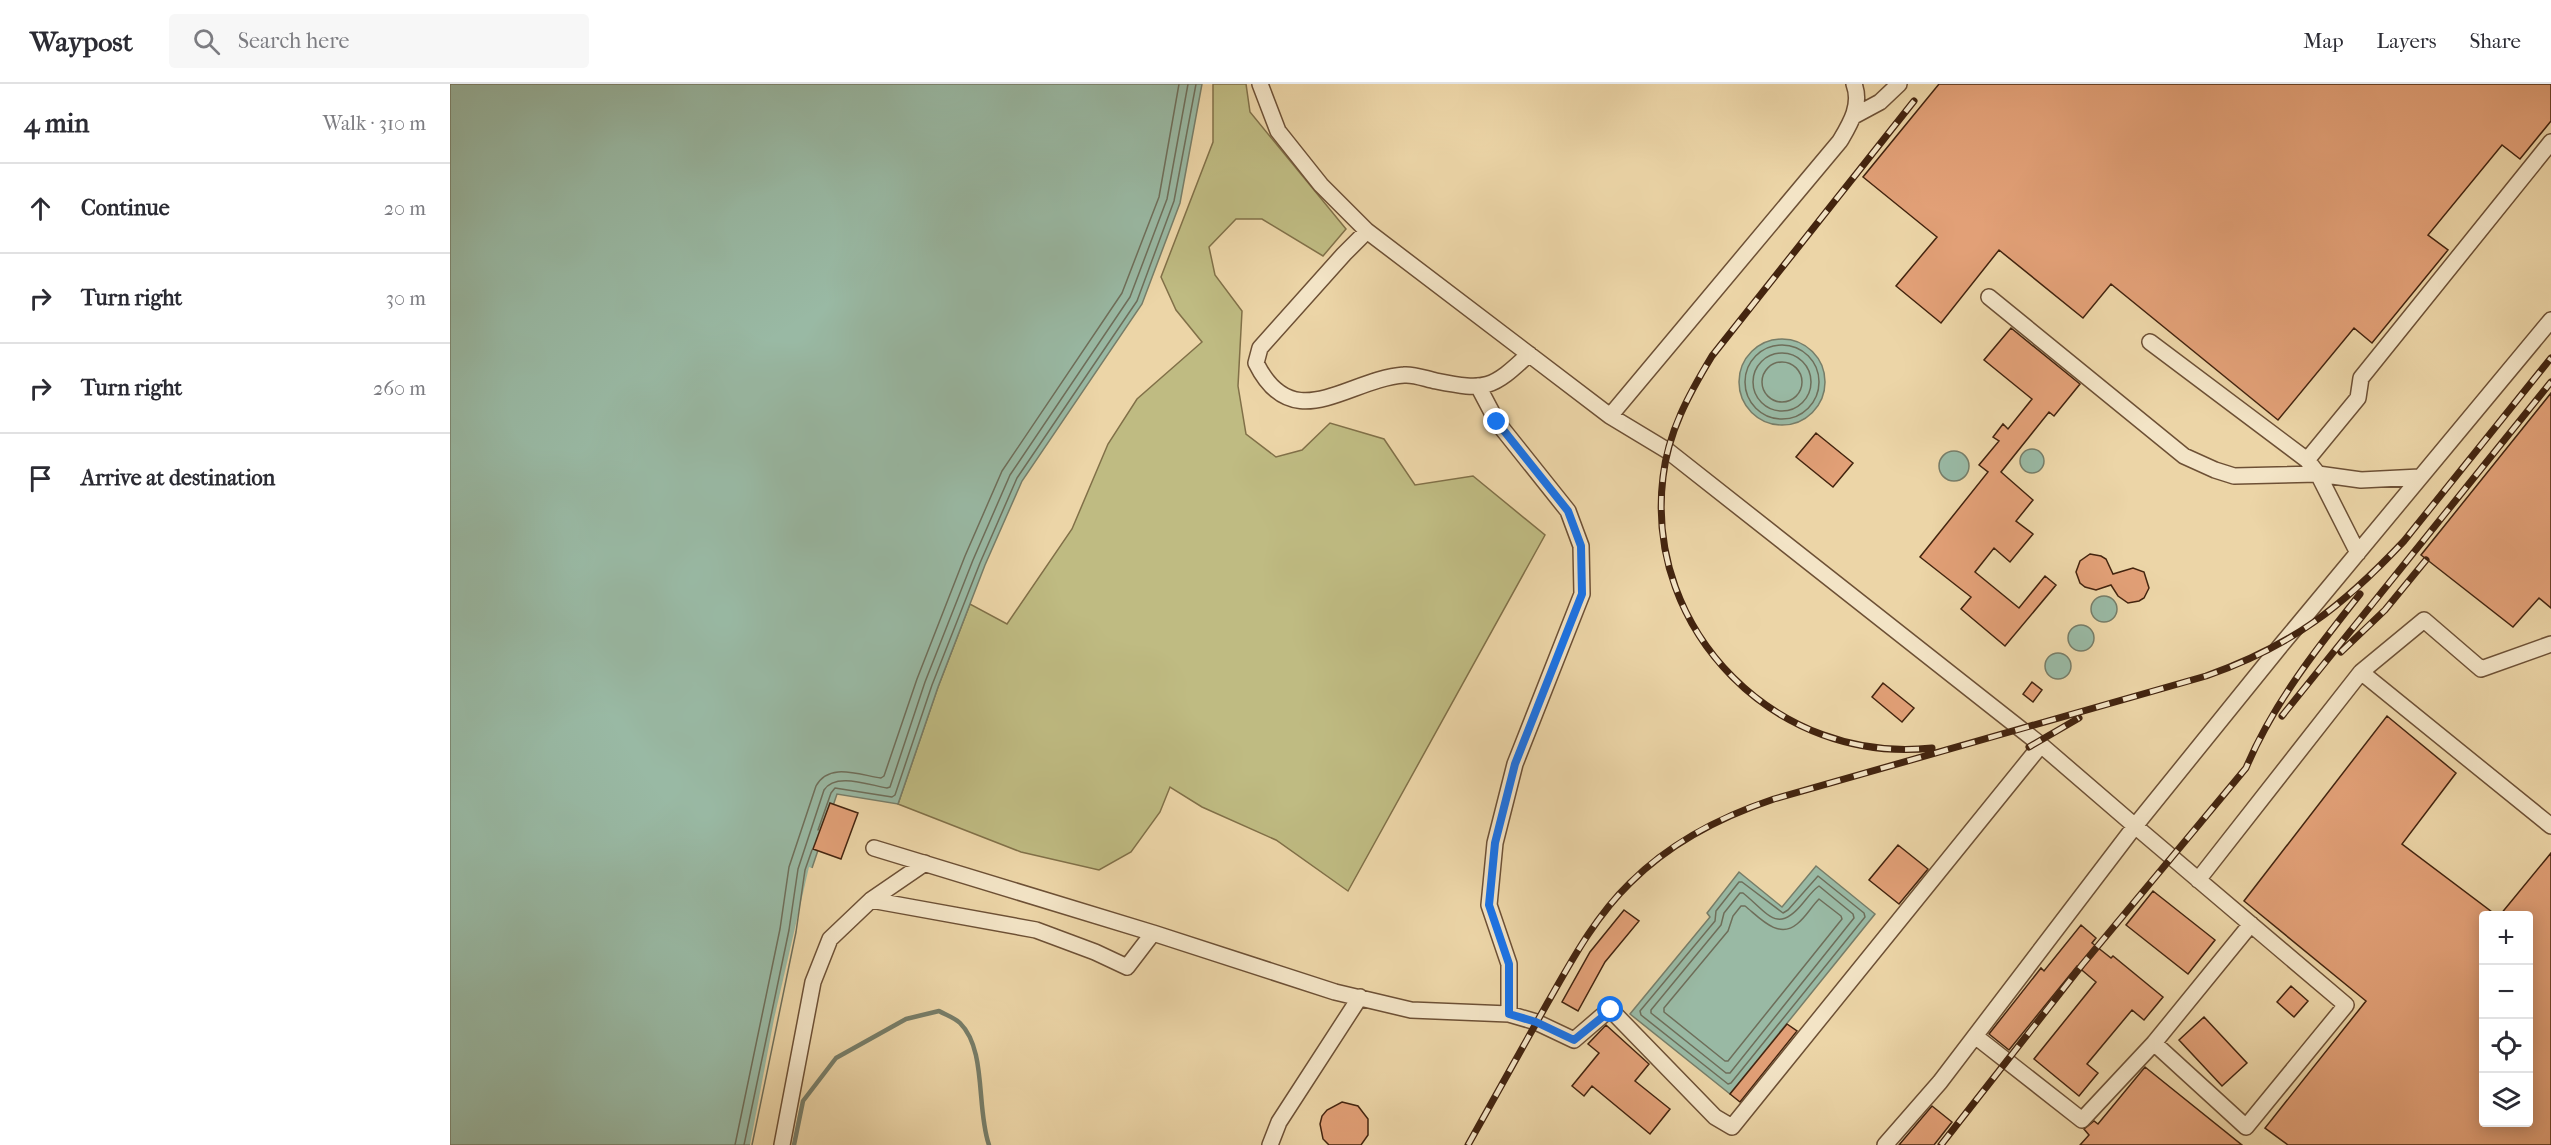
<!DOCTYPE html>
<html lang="en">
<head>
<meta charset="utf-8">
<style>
  body { margin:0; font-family:"IM FELL French Canon",serif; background:#f7f7f7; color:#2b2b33 }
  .controls { position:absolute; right:18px; bottom:18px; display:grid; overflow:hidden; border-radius:6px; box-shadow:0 3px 15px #0003 }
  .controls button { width:54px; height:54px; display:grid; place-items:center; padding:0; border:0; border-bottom:2px solid #e1e1e2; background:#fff; color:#2b2b33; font:30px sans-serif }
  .stop { position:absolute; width:18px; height:18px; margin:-14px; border:4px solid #1a73e8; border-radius:50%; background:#fff }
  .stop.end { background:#1a73e8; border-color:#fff; box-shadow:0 2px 6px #0008 }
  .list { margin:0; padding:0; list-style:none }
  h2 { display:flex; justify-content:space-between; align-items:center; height:78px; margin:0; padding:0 24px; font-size:26px }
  h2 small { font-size:20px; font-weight:400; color:#7c7c81 }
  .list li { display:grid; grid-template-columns:39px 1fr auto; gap:18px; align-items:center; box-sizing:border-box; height:90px; padding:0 24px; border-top:2px solid #e1e1e2 }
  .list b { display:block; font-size:22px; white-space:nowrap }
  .list em { font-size:20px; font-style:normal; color:#7c7c81 }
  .icon { flex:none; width:33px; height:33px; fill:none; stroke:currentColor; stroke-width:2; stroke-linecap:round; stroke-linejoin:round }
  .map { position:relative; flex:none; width:2101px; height:1061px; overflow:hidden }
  header { display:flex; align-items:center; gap:36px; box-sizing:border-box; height:84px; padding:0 30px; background:#fff; border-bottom:2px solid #e1e1e2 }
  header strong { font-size:28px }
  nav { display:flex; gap:33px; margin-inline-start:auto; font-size:21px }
  .search { width:420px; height:54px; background:#f7f7f7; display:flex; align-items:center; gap:15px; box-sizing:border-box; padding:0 21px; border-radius:6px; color:#7c7c81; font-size:22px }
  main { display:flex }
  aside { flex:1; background:#fff }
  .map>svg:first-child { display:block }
  .green { fill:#bfbb82; stroke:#817048; stroke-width:1.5 }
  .water { fill:#99b9a4; stroke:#777d68; stroke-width:1.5 }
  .pier { fill:#ecd5a7 }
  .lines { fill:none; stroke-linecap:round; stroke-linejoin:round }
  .shore { stroke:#6e6e5a; stroke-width:1.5 }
  .stream { stroke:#777d68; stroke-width:4.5 }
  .building { fill:#e2a077; stroke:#43240f; stroke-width:1.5 }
  .minor-casing { stroke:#6d5035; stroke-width:18 }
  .minor { stroke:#f3e4c6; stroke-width:15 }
  .rail-casing { stroke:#43240f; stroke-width:7 }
  .rail { stroke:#f3e4c6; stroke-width:4.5; stroke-dasharray:14; stroke-linecap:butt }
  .route { stroke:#1a73e8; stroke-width:8 }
</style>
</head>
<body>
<header>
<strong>Waypost</strong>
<div class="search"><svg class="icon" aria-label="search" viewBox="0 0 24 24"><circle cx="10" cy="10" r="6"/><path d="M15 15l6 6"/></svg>Search here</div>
<nav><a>Map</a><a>Layers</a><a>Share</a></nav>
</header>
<main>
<aside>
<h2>4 min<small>Walk · 310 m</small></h2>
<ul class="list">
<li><svg class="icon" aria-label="ahead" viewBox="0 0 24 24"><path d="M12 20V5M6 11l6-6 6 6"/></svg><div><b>Continue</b></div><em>20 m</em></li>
<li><svg class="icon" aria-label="right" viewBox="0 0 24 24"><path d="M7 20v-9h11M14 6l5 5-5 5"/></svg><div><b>Turn right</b></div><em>30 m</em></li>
<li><svg class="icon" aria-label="right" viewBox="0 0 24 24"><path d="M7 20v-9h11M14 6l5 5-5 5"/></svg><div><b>Turn right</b></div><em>260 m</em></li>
<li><svg class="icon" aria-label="arrive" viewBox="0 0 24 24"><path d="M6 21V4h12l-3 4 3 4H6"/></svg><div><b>Arrive at destination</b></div></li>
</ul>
</aside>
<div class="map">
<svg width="2101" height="1061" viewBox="0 0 2101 1061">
  <rect width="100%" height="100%" fill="#ecd5a7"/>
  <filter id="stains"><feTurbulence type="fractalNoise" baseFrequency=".00333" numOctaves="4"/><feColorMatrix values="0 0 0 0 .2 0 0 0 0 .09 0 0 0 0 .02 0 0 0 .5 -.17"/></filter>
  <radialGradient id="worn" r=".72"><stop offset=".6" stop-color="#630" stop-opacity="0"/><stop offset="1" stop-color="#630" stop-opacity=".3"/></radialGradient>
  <path class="green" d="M 763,0 L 796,0 L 800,28 L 896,145 L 873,172 L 812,135 L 786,135 L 759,163 L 765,191 L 792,227 L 788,302 L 796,350 L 826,373 L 852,366 L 880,339 L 934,355 L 965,401 L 1023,392 L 1095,451 L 898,807 L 826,756 L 752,723 L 720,703 L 710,728 L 681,768 L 649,786 L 571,768 L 448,720 L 488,603 L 520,520 L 557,540 L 622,445 L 658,360 L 687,315 L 752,258 L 726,226 L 711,193 L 763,58 Z"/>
  <path class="water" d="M 0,0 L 752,0 L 730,119 L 692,220 L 572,397 L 535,481 L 488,603 L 448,720 L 387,710 L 361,787 L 307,1061 L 0,1061 Z
    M1289 298a43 43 0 1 1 86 0a43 43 0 1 1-86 0Z
    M1570 377a12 12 0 1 1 24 0a12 12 0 1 1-24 0Z
    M1489 382a15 15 0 1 1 30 0a15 15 0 1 1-30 0Z
    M1641 525a13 13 0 1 1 26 0a13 13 0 1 1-26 0Z
    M1618 554a13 13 0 1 1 26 0a13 13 0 1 1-26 0Z
    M1595 582a13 13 0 1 1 26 0a13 13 0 1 1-26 0Z
    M 1366,782 L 1425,830 L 1280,1010 L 1180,930 L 1260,833 L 1257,829 L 1289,788 L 1332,823 Z"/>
  <path class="pier" d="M 359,783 L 365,785 L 355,849 L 310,1061 L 300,1061 L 324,935 Z"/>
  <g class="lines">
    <path class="shore" d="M1295 298a37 37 0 1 1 74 0a37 37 0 1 1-74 0Z
      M1303 298a29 29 0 1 1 58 0a29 29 0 1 1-58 0Z
      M1312 298a20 20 0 1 1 40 0a20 20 0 1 1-40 0Z
      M 368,746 L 381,709 L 385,704 L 442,713 L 445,711 L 482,601 L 530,479 L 567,394 L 687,217 L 724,117 L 746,0
      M 1368,792 L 1414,829 L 1415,833 L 1281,999 L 1278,1000 L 1191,931 L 1190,927 L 1265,837 L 1266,827 L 1289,798 L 1292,798 L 1333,829 L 1338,826 Z
      M 1369,802 L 1403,830 L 1404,834 L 1280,989 L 1276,989 L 1201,929 L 1201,926 L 1271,841 L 1274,829 L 1290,809 L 1293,809 C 1318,829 1327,851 1353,819 C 1358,813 1363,806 1369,802 Z
      M 1369,815 L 1391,832 L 1392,835 L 1278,977 L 1275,977 L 1214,928 L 1214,924 L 1278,847 L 1283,832 L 1291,822 L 1295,822 C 1309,833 1328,856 1347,840 C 1356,833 1361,823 1369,815 Z
      M 285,1061 L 330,845 L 339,783 L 366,702 C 379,678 409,691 431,694 L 434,692 L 467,595 L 515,472 L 552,387 L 672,209 L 709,113 L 729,0
      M 294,1061 L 339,846 L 348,785 L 374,706 C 385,688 419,701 437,704 L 440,703 L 475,598 L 523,476 L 560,391 L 680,213 L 717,115 L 738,0
      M 302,1061 L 346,848 L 355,786 L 362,766"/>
    <path class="stream" d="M 344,1061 L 353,1017 L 386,974 L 456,935 L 489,927 C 496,931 505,934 510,939 C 537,966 526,1024 539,1061"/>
  </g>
  <path class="building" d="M 1489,0 L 2101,0 L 2101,37 L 2070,75 L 2052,61 L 1978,151 L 1998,166 L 1922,259 L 1904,244 L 1828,336 L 1661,200 L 1633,234 L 1549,166 L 1491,239 L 1446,202 L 1487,153 L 1413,93 Z
    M 1561,244 L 1630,300 L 1604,332 L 1599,328 L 1551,388 L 1583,416 L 1566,437 L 1583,450 L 1560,478 L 1544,464 L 1525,488 L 1569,524 L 1595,492 L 1606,501 L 1555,562 L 1511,525 L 1521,513 L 1470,473 L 1538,388 L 1529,381 L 1549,357 L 1543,353 L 1553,340 L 1558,345 L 1582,315 L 1534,276 Z
    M 2101,309 L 2101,524 L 2089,514 L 2063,543 L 1971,471 Z
    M 1366,349 L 1403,379 L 1383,403 L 1346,373 Z
    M 1640,470 L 1651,472 L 1656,475 L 1663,490 L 1683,484 L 1694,488 L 1699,504 L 1694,514 L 1689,517 L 1678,519 L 1668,512 L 1661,501 L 1646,506 L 1635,503 L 1630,499 L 1626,488 L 1630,477 Z
    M 1582,598 L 1592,606 L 1583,618 L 1573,610 Z
    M 1433,599 L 1464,624 L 1452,638 L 1422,613 Z
    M 1937,632 L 2006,689 L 1952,760 L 2046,831 L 2034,831 L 2034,1038 L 2079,1038 L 2079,831 L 2050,831 L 2101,769 L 2101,1061 L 1838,1061 L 1815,1044 L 1916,917 L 1794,817 Z
    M 380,719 L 408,729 L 391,775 L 363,765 Z
    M 1448,761 L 1478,785 L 1449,820 L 1419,796 Z
    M 1703,807 L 1765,856 L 1738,890 L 1676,841 Z
    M 1174,826 L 1189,837 L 1155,878 L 1128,927 L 1112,918 L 1140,868 Z
    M 1631,841 L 1646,854 L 1642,859 L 1661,874 L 1663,872 L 1713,913 L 1694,936 L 1682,926 L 1637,980 L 1648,989 L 1629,1012 L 1584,975 L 1646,898 L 1627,882 L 1559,966 L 1539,950 L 1591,884 L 1594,887 Z
    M 1841,902 L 1858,917 L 1844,933 L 1827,918 Z
    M 1754,933 L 1797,979 L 1772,1002 L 1729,956 Z
    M 1337,940 L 1347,947 L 1290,1018 L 1280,1010 Z
    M 1156,941 L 1199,980 L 1185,997 L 1220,1025 L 1200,1050 L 1142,1002 L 1134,1012 L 1122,1002 L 1149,969 L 1138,960 Z
    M 1695,983 L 1792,1061 L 1630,1061 L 1639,1051 L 1634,1045 L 1644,1037 L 1648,1040 Z
    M 892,1018 L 908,1022 L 918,1035 L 918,1051 L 911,1061 L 879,1061 L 873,1055 L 870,1040 L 872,1032 L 877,1026 Z
    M 1482,1022 L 1502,1038 L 1484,1061 L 1449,1061 Z"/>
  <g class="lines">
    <defs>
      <path id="minor" d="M 810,0 L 828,47 L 871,101 L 917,147 L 1160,332 L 1218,367 L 1591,661 L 1685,742 L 1832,560 L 2101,236
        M 1404,32 L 1430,18 L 1449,0
        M 917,147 L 894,170 L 810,264 L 806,279 C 843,354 898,295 954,291 C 964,290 976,295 986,297 C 1036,307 1042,305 1079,270
        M 1539,213 L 1734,372 L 1765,386 L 1784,392 L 1868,390 L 1911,396 L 1970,393
        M 1700,258 L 1857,376 L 1868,390 L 1908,469
        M 1028,302 L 1047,338 L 1118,427 L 1131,462 L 1132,510 L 1065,680 L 1045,759 L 1039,821 L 1059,880 L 1059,930
        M 1160,332 L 1390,57 C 1400,40 1412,21 1404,0
        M 1857,376 L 1908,314 L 1911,294 L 2101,58
        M 1911,588 L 1974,536 L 2031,585 L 2101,560
        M 424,764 L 703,849
        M 1748,796 L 1911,588 L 2101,742
        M 421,816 L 586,846 L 645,868 L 677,883 L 703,849 L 885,908 L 961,926 L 1059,930 L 1086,938 L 1124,956 L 1160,925 L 1265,1033 L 1282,1043 L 1591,661
        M 1525,952 L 1632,1036 L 1704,959 L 1801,840
        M 332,1061 L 363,898 L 380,855 L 421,816 L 475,779
        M 820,1061 L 829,1038 L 910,913
        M 1435,1061 L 1490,998 L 1685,742 L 1896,921 L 1796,1043 L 1704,959"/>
    </defs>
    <use href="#minor" class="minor-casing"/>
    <use href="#minor" class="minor"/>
    <defs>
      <path id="rail" d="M 1464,17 L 1262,272 C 1239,310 1218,348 1213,393 C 1194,548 1328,681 1482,664
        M 1891,568 L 1935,526 L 1976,476
        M 1832,632 L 2101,298
        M 1579,663 L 1629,634
        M 1018,1061 C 1045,1013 1071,966 1098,918 C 1122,876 1145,833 1180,799 C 1221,758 1270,733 1324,715 L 1756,592 C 1842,562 1892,523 1954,457 L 2101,274
        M 1491,1061 L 1632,881 L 1796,684 C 1823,620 1867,564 1910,510"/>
    </defs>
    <use href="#rail" class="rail-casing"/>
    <use href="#rail" class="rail"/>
  </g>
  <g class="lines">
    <path class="route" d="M 1047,338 L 1118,427 L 1131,462 L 1132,510 L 1065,680 L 1045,759 L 1039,821 L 1059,880 L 1059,930 L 1086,938 L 1124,956 L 1161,926"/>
  </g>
  <rect width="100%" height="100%" filter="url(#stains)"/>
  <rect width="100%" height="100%" fill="url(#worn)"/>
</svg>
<div class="controls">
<button>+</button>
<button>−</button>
<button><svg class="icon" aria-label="locate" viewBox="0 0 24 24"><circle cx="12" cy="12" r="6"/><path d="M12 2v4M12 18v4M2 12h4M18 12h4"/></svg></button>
<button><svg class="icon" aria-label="layers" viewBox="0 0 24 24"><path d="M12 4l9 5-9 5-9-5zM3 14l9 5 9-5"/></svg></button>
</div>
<div class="stop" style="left:1161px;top:926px"></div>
<div class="stop end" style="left:1047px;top:338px"></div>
</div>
</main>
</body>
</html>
